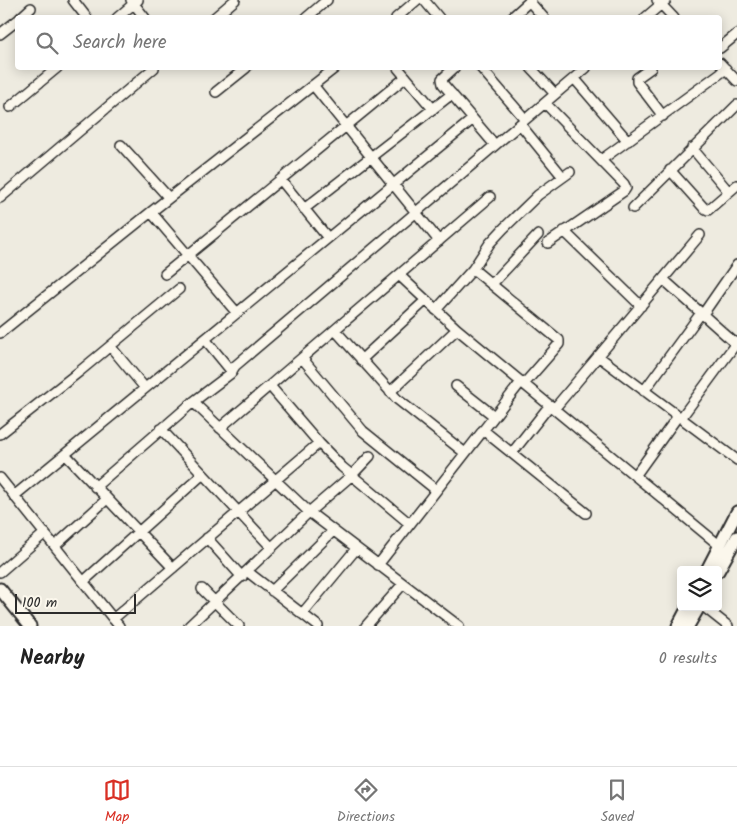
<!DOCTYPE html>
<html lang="en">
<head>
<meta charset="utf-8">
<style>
  body { margin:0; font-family:Kalam,sans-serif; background:#f2f2f2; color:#222 }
  .controls { position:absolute; right:15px; bottom:15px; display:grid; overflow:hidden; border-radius:5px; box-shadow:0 2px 12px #0003 }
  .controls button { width:45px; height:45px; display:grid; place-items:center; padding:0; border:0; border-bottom:1px solid #e0e0e0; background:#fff; color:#222; font:25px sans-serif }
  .scale { position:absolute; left:15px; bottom:12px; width:121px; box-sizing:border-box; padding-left:5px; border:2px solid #2b2b2b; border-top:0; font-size:14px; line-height:18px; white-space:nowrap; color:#2b2b2b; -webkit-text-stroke:4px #fbf7ec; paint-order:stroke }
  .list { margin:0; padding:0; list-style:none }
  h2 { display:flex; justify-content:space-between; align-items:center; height:65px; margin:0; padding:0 20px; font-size:21px }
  h2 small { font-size:16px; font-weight:400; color:#767676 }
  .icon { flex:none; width:28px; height:28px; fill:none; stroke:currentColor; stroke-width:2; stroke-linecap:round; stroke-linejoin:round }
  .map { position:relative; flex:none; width:737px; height:626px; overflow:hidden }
  .search { position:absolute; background:#fff; box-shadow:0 2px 12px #0003; left:15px; right:15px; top:15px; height:55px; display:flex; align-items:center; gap:12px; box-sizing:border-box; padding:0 18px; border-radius:5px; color:#767676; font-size:19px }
  .sheet { height:140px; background:#fff }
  nav { display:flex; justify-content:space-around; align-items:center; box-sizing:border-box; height:70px; border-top:1px solid #e0e0e0; background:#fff; font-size:14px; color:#767676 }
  nav a { display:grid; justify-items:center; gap:2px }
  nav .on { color:#d93025 }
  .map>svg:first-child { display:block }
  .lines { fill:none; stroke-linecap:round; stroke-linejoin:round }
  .minor-casing { stroke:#2b2b2b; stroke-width:12 }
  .major-casing { stroke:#2b2b2b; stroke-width:15 }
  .minor { stroke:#fbf7ec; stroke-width:9 }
  .major { stroke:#fbf7ec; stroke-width:11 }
</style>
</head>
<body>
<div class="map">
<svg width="737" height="626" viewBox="0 0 737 626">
  <rect width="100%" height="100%" fill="#eeebe0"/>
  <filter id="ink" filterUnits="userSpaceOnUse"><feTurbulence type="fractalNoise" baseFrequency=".02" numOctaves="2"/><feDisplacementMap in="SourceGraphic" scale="10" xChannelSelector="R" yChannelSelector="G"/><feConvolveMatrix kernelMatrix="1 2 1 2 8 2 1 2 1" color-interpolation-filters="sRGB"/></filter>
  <g filter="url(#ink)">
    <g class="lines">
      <defs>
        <path id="minor" d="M 73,0 L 87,18
          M 131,0 L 145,18
          M 424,0 L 439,18
          M 657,0 L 674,18
          M 529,1 L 544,18
          M 20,18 L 31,8
          M 117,18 L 138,0
          M 214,18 L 235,0
          M 306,18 L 327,0
          M 396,18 L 417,0
          M 511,18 L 531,0
          M 645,18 L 666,0
          M 0,34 L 18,20
          M 720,48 L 737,34
          M 720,63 L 737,81
          M 398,68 L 433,109
          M 454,68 L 442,79 L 443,84 L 495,145
          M 481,68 L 525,119
          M 531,68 L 555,94
          M 651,68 L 637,78 L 637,82 L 663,116
          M 574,78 L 628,141
          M 313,85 L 439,241
          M 216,92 L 246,68
          M 545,103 L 624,184 L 626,188 L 624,191 L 548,243
          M 10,107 L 57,68
          M 520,124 L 563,177
          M 121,145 L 169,198
          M 692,148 L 729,192
          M 601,160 L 726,69
          M 670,170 L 704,208 L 708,210 L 737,185
          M 281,180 L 328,238
          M 0,198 L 154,68
          M 633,208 L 737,105
          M 304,209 L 452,94
          M 151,212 L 237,313
          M 564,231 L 641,306
          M 473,269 L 559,340 L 559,344 L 524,384
          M 165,274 L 406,77
          M 399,275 L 457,329 L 719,545
          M 663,279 L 737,345
          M 492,284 L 538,235
          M 436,310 L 473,269 L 490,243 L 504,228 L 538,195 L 570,172
          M 703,314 L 737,265
          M 335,330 L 397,399 L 465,453
          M 0,333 L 151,212 L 335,68
          M 205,339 L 232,372
          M 110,346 L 145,388
          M 598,356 L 737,460
          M 302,358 L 363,431 L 436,490
          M 361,360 L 426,300
          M 270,386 L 319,443 L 342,467 L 410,524
          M 456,386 L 494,416
          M 644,391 L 701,313
          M 390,392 L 457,329
          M 193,402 L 309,512 L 459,626
          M 554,409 L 700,235
          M 681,418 L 737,342
          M 220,428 L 490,197
          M 161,429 L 272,548
          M 483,430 L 586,513
          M 0,434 L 80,371 L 179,289
          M 512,453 L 550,405
          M 65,454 L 173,568
          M 635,476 L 678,416
          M 0,478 L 119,626
          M 95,487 L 193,402 L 230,374 L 235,366 L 586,68
          M 14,496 L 473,119
          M 207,538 L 242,577
          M 55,546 L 107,499
          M 378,565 L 521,382
          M 0,572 L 45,533
          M 248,572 L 318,626
          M 84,581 L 203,474
          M 202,589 L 239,626
          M 272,591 L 333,531
          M 704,607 L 728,626
          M 302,614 L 356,549
          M 113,619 L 319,443
          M 189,626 L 309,512 L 352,475 L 370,456
          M 366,626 L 403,584"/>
        <path id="major" d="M 707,570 L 737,512
          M 718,571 L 737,537
          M 0,589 L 30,626
          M 678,626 L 688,607
          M 688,626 L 699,607"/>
      </defs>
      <use href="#minor" class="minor-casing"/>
      <use href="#major" class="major-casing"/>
      <use href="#minor" class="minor"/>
      <use href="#major" class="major"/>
    </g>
  </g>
</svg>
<div class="controls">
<button><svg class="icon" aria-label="layers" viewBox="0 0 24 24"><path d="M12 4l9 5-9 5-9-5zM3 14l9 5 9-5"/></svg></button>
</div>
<div class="scale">100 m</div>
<div class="search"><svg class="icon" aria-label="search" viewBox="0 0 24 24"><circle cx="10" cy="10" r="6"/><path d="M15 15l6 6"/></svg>Search here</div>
</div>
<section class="sheet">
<h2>Nearby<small>0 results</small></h2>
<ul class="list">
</ul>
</section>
<nav>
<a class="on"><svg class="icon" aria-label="map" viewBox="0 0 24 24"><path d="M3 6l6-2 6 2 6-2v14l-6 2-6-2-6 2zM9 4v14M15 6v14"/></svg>Map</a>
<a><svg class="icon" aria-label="directions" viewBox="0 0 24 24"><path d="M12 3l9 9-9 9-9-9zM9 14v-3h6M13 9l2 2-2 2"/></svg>Directions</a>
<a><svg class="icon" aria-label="saved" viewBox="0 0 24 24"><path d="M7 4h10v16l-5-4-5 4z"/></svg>Saved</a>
</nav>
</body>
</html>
